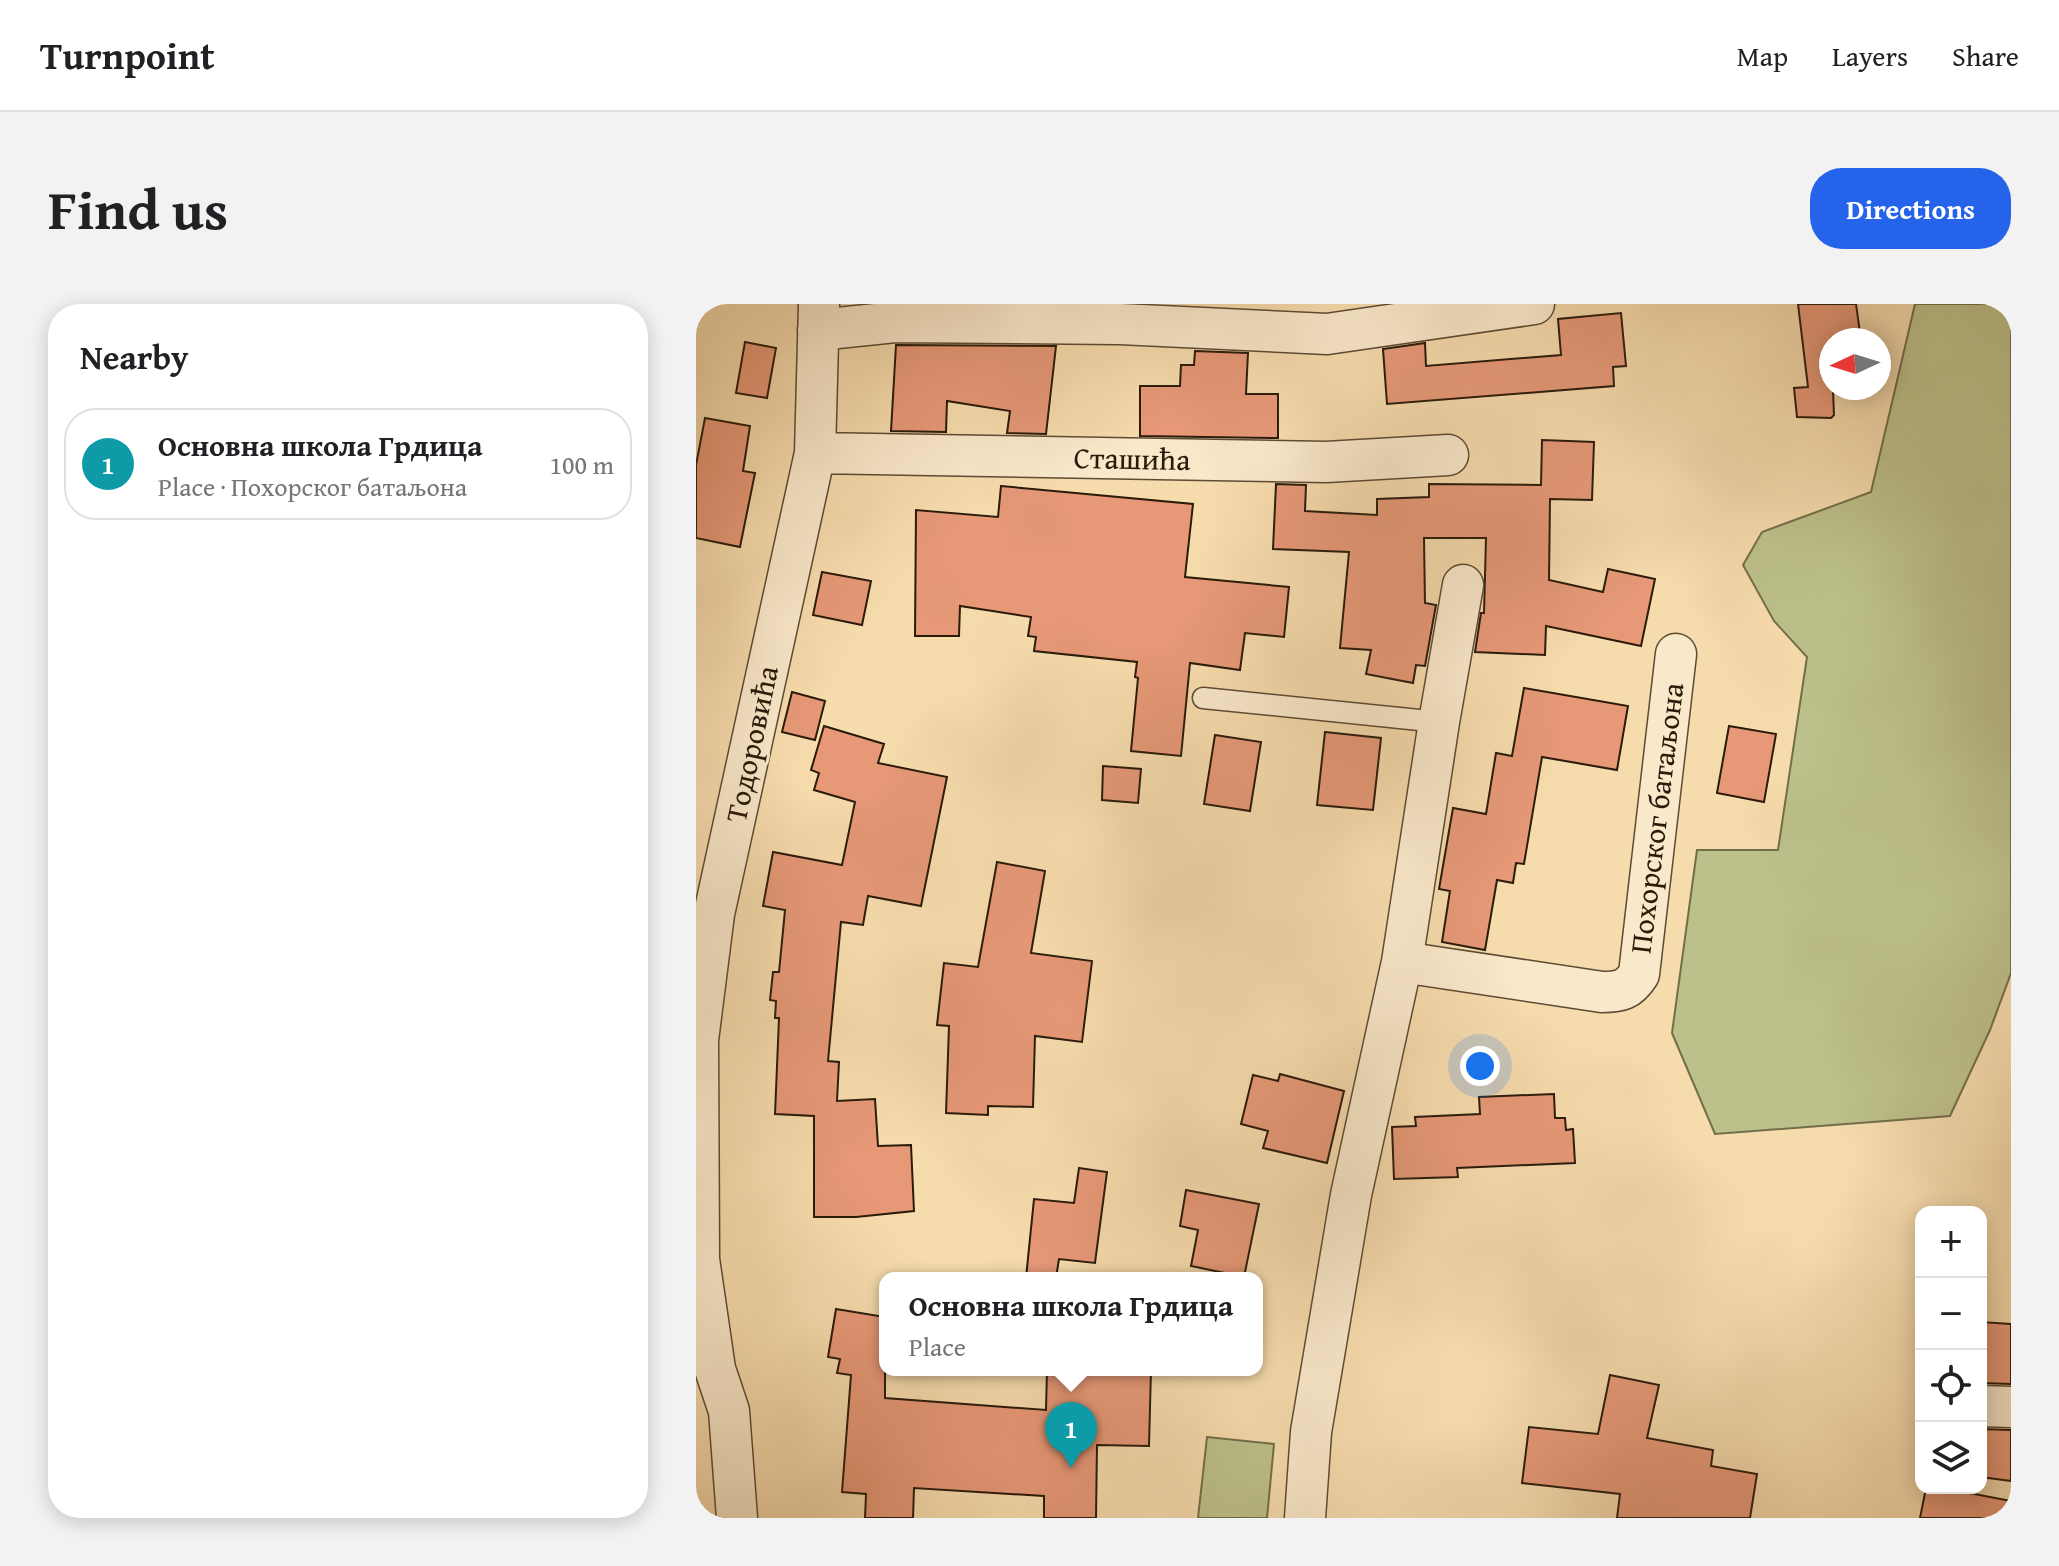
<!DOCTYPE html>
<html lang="en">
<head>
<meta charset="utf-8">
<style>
  body { margin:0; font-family:"Gentium Book Plus",serif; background:#f2f2f2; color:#202124 }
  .controls { position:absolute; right:24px; bottom:24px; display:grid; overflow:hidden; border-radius:16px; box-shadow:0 4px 20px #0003 }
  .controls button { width:72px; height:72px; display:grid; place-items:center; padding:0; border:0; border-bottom:2px solid #e0e0e0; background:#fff; color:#202124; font:40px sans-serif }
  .compass { position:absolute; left:1123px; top:24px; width:72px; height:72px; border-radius:50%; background:#fff; box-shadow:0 4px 20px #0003; rotate:266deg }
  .you { position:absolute; left:784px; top:762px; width:28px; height:28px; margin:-20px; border:6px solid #fff; border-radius:50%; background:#1a73e8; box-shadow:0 0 0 12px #1a73e833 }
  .badge { display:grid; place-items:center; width:52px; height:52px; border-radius:50%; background:#2563eb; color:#fff; font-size:26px; font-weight:700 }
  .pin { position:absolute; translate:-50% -66px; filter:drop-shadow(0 2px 4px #0008) }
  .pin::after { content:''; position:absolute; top:42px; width:28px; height:24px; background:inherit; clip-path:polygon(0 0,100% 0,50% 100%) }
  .popup { position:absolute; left:183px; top:968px; width:384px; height:104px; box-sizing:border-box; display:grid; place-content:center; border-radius:16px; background:#fff; filter:drop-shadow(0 2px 6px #0005); font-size:26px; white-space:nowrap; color:#757577 }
  .popup b { font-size:30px; color:#202124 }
  .popup::after { content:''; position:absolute; left:50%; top:100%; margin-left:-16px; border:16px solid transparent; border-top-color:#fff }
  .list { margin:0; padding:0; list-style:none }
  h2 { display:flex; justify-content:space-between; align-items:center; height:104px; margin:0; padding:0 32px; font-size:34px }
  h2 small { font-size:26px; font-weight:400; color:#757577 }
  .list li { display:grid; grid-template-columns:52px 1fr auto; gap:24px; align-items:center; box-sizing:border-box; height:112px; margin:0 16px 16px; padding:0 16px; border:2px solid #e0e0e0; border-radius:32px }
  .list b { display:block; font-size:30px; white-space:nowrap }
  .list p { margin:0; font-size:26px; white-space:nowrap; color:#757577 }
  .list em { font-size:26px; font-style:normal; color:#757577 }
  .icon { flex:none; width:44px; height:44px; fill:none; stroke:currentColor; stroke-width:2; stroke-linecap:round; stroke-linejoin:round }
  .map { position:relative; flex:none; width:1315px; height:1214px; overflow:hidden; border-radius:32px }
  header { display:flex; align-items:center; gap:48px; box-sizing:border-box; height:112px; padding:0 40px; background:#fff; border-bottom:2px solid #e0e0e0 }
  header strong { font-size:38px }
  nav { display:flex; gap:44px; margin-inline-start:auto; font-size:28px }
  .intro { display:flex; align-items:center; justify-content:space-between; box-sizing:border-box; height:192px; padding:0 48px }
  h1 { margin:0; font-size:56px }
  .button { padding:20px 36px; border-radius:32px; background:#2563eb; color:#fff; font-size:28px; font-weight:700 }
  main { display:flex; gap:48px; padding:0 48px }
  aside { flex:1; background:#fff; border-radius:32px; box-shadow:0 4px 20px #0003 }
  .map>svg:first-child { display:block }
  .green { fill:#bcc08a; stroke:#736e4a; stroke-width:2 }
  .building { fill:#e69877; stroke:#2a1b0b; stroke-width:2 }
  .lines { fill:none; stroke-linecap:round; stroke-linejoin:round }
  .lane-casing { stroke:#5d4b34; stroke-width:23 }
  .street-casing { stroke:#5d4b34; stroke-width:43 }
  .lane { stroke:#f9e8ca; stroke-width:20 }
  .street { stroke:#f9e8ca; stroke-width:40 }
  .labels { text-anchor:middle; stroke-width:6; stroke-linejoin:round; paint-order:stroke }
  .street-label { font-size:30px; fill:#2a1b0b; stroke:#f9e8ca }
</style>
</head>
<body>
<header>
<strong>Turnpoint</strong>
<nav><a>Map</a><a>Layers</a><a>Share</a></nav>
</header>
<div class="intro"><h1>Find us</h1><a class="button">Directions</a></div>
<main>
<aside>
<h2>Nearby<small></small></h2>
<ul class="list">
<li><span class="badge" style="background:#0f9aa8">1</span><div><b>Основна школа Грдица</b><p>Place · Похорског батаљона</p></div><em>100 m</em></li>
</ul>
</aside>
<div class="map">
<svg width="1315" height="1214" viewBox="0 0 1315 1214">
  <rect width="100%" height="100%" fill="#f6dbad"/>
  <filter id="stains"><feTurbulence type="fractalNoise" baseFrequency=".0025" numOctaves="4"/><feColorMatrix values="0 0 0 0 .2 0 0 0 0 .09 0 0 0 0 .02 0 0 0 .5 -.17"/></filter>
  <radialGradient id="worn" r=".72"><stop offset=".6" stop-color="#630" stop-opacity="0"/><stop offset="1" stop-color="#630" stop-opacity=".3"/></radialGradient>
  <path class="green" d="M 1219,0 L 1315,0 L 1315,669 L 1294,726 L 1254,812 L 1019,830 L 976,729 L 1001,546 L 1082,546 L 1111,353 L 1078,317 L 1047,261 L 1066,228 L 1175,188 Z
    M 511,1133 L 578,1140 L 571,1214 L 502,1214 Z"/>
  <path class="building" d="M 1102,0 L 1160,0 L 1165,36 L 1135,36 L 1138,111 L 1135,114 L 1101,113 L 1098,84 L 1112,83 Z
    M 925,9 L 930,62 L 917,63 L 918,82 L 691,100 L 687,45 L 729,39 L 730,62 L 865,51 L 862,15 Z
    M 49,38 L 80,44 L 71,94 L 40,89 Z
    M 200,41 L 360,42 L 350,130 L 311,129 L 314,107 L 251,97 L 250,128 L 195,127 Z
    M 499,47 L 552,49 L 550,90 L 582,90 L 582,134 L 444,132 L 444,82 L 484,82 L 485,61 L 498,61 Z
    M 9,114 L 54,122 L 47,167 L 59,169 L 44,243 L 0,234 L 0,161 Z
    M 846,136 L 898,138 L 896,196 L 854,195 L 853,276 L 907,288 L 912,265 L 959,275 L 945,342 L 850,322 L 849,351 L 779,348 L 785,309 L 788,309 L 790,234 L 728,234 L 729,299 L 740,301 L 729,362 L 720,361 L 717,379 L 670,370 L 675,346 L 644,344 L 653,248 L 577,245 L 580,180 L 610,181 L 609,207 L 681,211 L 681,195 L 733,193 L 733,180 L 845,181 Z
    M 305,182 L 497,200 L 489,273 L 593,283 L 588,333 L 549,329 L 544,366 L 494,359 L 485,452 L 435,447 L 442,374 L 439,373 L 441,358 L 338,347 L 340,333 L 332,332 L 335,313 L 264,302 L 263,332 L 219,332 L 220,206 L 302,213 Z
    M 126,268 L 175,277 L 166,321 L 117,311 Z
    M 828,384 L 932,402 L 921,466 L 846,453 L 828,560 L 820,559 L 817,579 L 801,576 L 789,646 L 746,638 L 754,587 L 743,585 L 757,504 L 790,510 L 800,449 L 816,452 Z
    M 96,388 L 129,397 L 119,436 L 86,428 Z
    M 128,422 L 188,440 L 182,459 L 251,473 L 225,602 L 172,592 L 167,621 L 145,618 L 132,757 L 143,758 L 141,797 L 179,795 L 182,842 L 215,841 L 218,907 L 160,913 L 118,913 L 118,812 L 79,810 L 83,714 L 79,714 L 80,697 L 74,696 L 77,668 L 83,668 L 89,606 L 67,602 L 77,548 L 146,561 L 159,498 L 118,486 L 123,469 L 115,466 Z
    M 1033,422 L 1080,430 L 1068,498 L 1021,489 Z
    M 629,428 L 685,434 L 677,506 L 621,501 Z
    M 519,431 L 565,438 L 554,507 L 508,500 Z
    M 407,462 L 445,465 L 442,499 L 406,496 Z
    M 301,558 L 349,567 L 335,649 L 396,657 L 386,738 L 339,732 L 337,803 L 292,802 L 292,811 L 250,809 L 253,722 L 241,721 L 248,659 L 282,663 Z
    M 584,770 L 648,787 L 631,859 L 567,844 L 572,827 L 545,820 L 557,771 L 582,777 Z
    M 858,790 L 859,814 L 869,814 L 870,826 L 877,825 L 879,859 L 761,864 L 762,873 L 698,875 L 696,823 L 720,822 L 719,813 L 784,810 L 783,793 Z
    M 383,864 L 411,868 L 399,959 L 363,955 L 360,974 L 330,974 L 338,895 L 378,899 Z
    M 490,886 L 563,900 L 548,973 L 495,962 L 502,926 L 484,922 Z
    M 140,1005 L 189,1013 L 189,1094 L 350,1106 L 351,1066 L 455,1066 L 453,1142 L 401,1141 L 400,1214 L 348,1214 L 348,1192 L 218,1184 L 217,1214 L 169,1214 L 170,1190 L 146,1188 L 155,1071 L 141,1069 L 144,1055 L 132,1053 Z
    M 1285,1018 L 1315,1020 L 1315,1080 L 1285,1079 Z
    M 914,1071 L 963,1081 L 951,1134 L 1017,1146 L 1015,1162 L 1061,1170 L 1054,1214 L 921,1214 L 924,1190 L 826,1179 L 833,1123 L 902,1130 Z
    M 1285,1125 L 1315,1126 L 1315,1177 L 1285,1173 Z
    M 1230,1184 L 1247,1184 L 1315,1197 L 1315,1214 L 1224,1214 Z"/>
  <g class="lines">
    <defs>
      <path id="lane" d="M 507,394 L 743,418"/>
      <path id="street" d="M 122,26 L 199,18 L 424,20 L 631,30 L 838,0
        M 119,149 L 630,158 L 752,151
        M 706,658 L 906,688 C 924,688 933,686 943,670 L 980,350
        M 1285,1102 L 1315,1103
        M 41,1214 L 33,1107 L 19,1065 L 3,955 L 2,736 L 18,610 L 119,149 L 123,0
        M 609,1214 L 615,1128 L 655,891 L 706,658 L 743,418 L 767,281"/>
    </defs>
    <use href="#lane" class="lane-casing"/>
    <use href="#street" class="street-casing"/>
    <use href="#lane" class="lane"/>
    <use href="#street" class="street"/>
  </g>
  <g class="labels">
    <g class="street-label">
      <text transform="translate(436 155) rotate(1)" y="10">Сташића</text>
      <text transform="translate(56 440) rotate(-78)" y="10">Тодоровића</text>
      <text transform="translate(961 514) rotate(-83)" y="10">Похорског батаљона</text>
    </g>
  </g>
  <rect width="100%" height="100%" filter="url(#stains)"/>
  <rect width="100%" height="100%" fill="url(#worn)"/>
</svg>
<div class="controls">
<button>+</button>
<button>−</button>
<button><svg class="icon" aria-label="locate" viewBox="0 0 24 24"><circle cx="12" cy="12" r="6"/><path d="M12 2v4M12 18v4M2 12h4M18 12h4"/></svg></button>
<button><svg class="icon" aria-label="layers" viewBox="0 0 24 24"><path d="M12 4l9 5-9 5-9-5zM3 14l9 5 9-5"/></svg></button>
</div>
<svg class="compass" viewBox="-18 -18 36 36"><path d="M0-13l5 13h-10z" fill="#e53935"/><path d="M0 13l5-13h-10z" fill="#757577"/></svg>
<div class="you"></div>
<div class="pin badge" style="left:375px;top:1164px;background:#0f9aa8">1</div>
<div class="popup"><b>Основна школа Грдица</b>Place</div>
</div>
</main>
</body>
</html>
